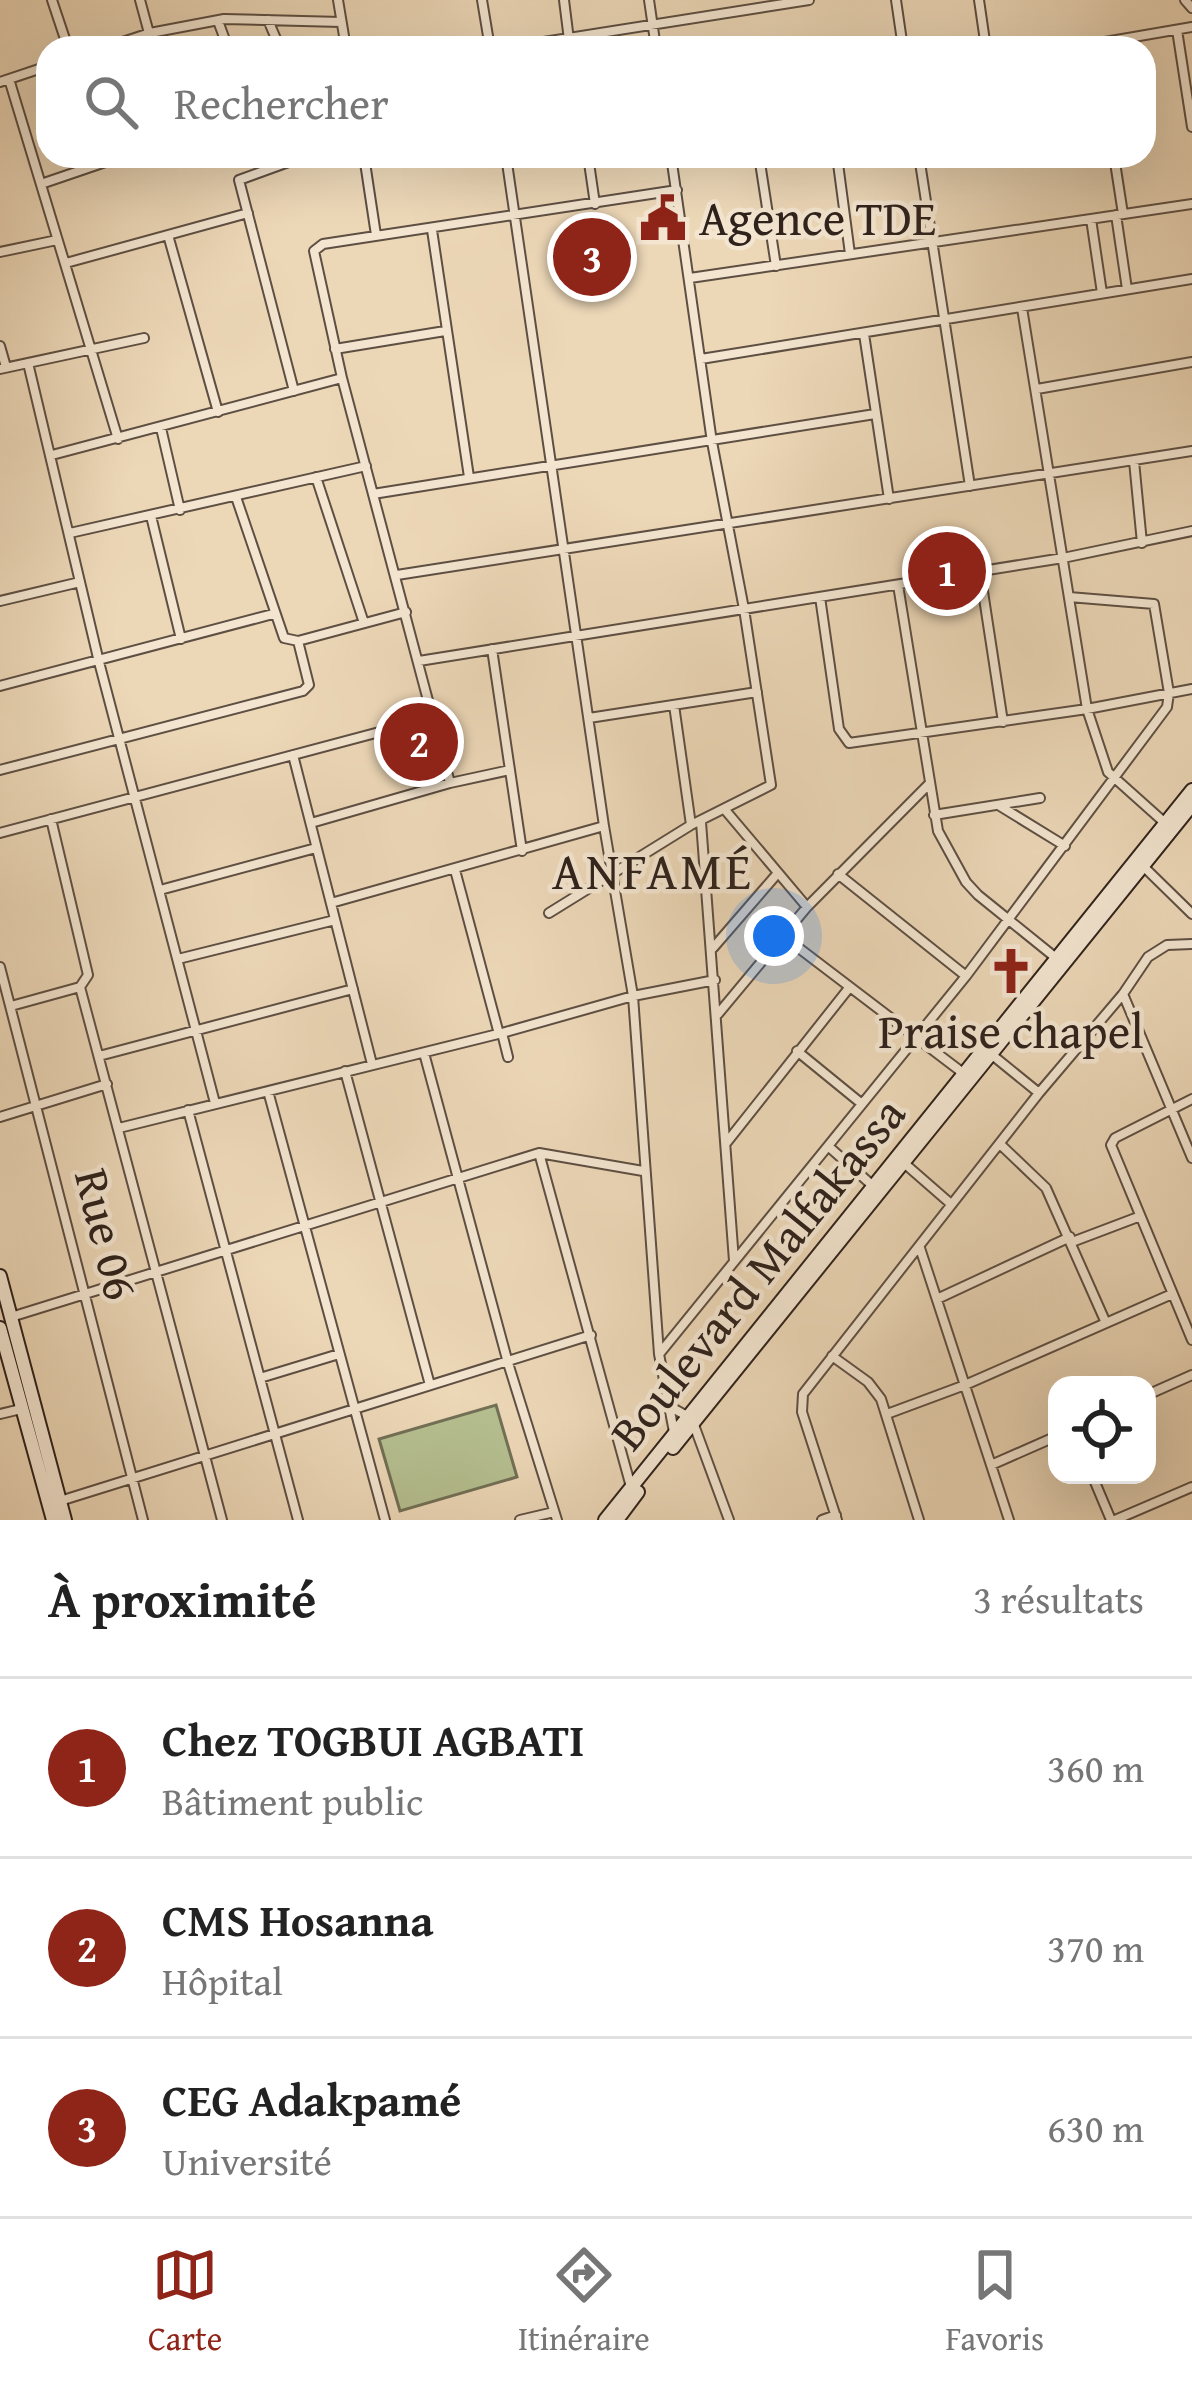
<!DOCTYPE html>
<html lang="fr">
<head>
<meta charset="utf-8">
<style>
  body { margin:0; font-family:"Gentium Book Plus",serif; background:#f2f2f2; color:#222 }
  .controls { position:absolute; right:36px; bottom:36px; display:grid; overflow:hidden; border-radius:24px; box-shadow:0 12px 48px #0002 }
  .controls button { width:108px; height:108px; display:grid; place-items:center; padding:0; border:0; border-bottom:3px solid #e0e0e0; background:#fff; color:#222; font:60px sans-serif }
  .you { position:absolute; left:774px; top:936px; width:42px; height:42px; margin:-30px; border:9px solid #fff; border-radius:50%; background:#1a73e8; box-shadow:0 0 0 18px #1a73e833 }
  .badge { display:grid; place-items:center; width:78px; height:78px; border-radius:50%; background:#8f2418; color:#fff; font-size:39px; font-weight:700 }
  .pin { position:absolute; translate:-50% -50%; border:6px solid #fff; box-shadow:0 3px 12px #0006 }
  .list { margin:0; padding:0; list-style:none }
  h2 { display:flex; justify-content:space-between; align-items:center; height:156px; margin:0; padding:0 48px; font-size:51px }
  h2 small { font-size:39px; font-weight:400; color:#767676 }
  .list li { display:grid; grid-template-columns:78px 1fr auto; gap:36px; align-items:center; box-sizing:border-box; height:180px; padding:0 48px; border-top:3px solid #e0e0e0 }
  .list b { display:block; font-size:45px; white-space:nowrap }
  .list p { margin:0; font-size:39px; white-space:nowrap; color:#767676 }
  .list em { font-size:39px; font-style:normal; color:#767676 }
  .icon { flex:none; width:66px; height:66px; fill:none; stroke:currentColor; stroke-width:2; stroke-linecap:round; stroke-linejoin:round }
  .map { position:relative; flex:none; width:1192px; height:1520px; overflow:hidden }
  .search { position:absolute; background:#fff; box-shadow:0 12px 48px #0002; left:36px; right:36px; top:36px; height:132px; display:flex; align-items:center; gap:30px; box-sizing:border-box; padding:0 42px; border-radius:36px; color:#767676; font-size:45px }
  .sheet { height:696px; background:#fff }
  nav { display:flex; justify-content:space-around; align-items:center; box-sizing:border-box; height:168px; border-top:3px solid #e0e0e0; background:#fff; font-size:33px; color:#767676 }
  nav a { display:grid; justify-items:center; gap:6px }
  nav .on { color:#8f2418 }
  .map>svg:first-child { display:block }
  .green { fill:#b5bf90; stroke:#727056; stroke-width:3 }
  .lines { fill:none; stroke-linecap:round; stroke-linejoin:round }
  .street-casing { stroke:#5e4f43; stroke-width:12 }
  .secondary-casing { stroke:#2f221c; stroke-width:16 }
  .street { stroke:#f3e5d0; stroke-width:8 }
  .secondary { stroke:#f3e5d0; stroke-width:12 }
  .labels { text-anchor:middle; stroke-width:9; stroke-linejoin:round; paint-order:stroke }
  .poi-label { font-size:48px; fill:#2f221c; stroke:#f3e5d0; text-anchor:start }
  .street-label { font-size:48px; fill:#2f221c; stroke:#f3e5d0 }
  .neighbourhood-label { font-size:51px; letter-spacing:3px; fill:#2f221c; stroke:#f3e5d0 }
</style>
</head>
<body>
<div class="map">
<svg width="1192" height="1520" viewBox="0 0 1192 1520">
  <rect width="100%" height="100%" fill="#ecd7b7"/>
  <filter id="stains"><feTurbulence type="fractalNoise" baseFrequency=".00167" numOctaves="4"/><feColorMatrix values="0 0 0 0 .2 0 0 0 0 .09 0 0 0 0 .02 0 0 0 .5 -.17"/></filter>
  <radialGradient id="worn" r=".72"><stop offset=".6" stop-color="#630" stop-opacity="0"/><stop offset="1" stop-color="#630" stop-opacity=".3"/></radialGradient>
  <path class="green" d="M 496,1405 L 517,1477 L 400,1511 L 379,1439 Z"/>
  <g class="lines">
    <defs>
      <path id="street" d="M 52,0 L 68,48
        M 140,0 L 153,48
        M 338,0 L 346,48
        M 482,0 L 490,48
        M 564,0 L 570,48
        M 649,0 L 656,48
        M 896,0 L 903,48
        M 979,0 L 986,48
        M 1185,0 L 1192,8
        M 268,20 L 280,48
        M 218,21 L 228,48
        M 1177,30 L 1192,127
        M 104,48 L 150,33 L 224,19 L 341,22
        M 505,48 L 809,0
        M 1070,48 L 1192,27
        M 9,79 L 118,439
        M 0,82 L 48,66
        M 364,156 L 376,235
        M 506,156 L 604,826 L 633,996 L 659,1354 L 674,1432
        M 588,156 L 595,204
        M 759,156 L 776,266
        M 837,156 L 850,254
        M 919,156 L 970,486
        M 1114,156 L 1123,214
        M 41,184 L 123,156
        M 1116,215 L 1127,289
        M 1091,219 L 1102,293
        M 432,230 L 469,477
        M 168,235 L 218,412
        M 0,252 L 57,240
        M 66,263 L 248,213
        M 690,278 L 1192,204
        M 1022,308 L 1087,709 L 1108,772 L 1165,823
        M 864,334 L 889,499
        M 0,346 L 6,367
        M 335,349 L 445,331
        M 701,359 L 1192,279
        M 28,363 L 99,662 L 215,1103
        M 0,369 L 144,338
        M 1037,389 L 1192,362
        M 294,391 L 239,180 L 305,156
        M 161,428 L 180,510
        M 52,455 L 342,378
        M 1134,461 L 1142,543
        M 316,477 L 364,623
        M 373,494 L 875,414
        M 236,497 L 284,638 L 298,641 L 406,612
        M 151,516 L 181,639
        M 70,533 L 366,466
        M 980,572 L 1003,722
        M 397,575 L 1192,451
        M 898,585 L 938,831 L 966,882 L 978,895 L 1056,958
        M 820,597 L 839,729 L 849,743 L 1087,709 L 1192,689
        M 0,601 L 80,582
        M 492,649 L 522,851
        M 419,661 L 1063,558 L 1192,531
        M 0,686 L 273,614
        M 674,705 L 691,825
        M 589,718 L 757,692
        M 293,755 L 372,1064
        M 0,770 L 303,691 L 309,685 L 298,641
        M 450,783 L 342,378 L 314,251 L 323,244 L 677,190
        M 1000,806 L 1065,846
        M 726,811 L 807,907
        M 934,815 L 1040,798
        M 701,822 L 734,1261
        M 311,823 L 450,783 L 510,770
        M 0,833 L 432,718
        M 1143,866 L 1192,914
        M 455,870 L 499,1034
        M 838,874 L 966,976
        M 160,890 L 316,848
        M 331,903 L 604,826
        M 549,913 L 691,825 L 771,785 L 744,609 L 712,442 L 671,156
        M 783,936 L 963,1073
        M 713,948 L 777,874
        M 178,959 L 335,920
        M 0,967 L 143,1520
        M 80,987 L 222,1520
        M 1123,994 L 1192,1158
        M 11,1006 L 80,987 L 88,975 L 51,819
        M 718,1014 L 807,907 L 928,785
        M 502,1033 L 508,1057
        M 797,1051 L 862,1104
        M 424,1053 L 508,1363 L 557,1520
        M 991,1054 L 1039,1093
        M 99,1056 L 353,989
        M 345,1071 L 430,1385
        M 268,1091 L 385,1520
        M 1192,1099 L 1115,1138 L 1111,1145 L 1192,1340
        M 188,1110 L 298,1520
        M 0,1117 L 107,1084
        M 119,1128 L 502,1033 L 633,996 L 715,980
        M 727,1142 L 849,988
        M 1001,1145 L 1046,1188 L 1106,1323
        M 828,1146 L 873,1186
        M 539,1153 L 631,1487
        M 904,1163 L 951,1204
        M 1072,1242 L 1138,1217
        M 920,1248 L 1009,1520
        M 937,1299 L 1070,1237
        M 11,1317 L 539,1153 L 643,1171
        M 660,1353 L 966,976 L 1167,707 L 1169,693 L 1154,604 L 1069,597
        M 832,1356 L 868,1382 L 881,1399 L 919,1520
        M 260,1378 L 339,1354
        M 1147,1395 L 1192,1375
        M 667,1405 L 687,1416 L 694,1425 L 729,1520
        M 0,1414 L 21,1409
        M 887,1414 L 965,1385 L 1172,1294
        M 991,1465 L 1057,1436
        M 1092,1475 L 1111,1520
        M 60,1501 L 591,1335
        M 520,1520 L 554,1512
        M 822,1520 L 836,1515
        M 837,1520 L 802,1412 L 803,1394 L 1039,1093 L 1123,994 L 1148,957 L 1167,945 L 1192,944
        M 1115,1520 L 1192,1487"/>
      <path id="secondary" d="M 0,1276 L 65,1520
        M 0,1328 L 53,1520
        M 673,1448 L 1192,805
        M 605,1520 L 1192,790
        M 617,1520 L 638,1492"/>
    </defs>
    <use href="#street" class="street-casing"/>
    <use href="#secondary" class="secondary-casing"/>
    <use href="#street" class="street"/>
    <use href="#secondary" class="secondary"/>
  </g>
  <defs>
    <symbol id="civic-bare" viewBox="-9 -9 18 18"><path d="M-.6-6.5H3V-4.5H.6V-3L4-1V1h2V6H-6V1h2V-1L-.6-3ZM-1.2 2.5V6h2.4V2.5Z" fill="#8f2418" stroke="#f3e5d0" stroke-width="2.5" paint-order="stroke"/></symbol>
    <symbol id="church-bare" viewBox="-9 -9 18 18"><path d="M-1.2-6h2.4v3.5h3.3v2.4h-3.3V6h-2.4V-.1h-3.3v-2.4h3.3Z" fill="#8f2418" stroke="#f3e5d0" stroke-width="2.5" paint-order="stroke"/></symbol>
  </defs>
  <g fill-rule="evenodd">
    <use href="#civic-bare" x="630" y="185" width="66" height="66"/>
    <use href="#church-bare" x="978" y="938" width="66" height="66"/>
  </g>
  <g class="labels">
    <g class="poi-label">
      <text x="699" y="235">Agence TDE</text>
      <text x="1011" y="1048" text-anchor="middle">Praise chapel</text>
    </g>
    <g class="street-label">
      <text transform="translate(107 1234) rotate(76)" y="17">Rue 06</text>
      <text transform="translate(757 1273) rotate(-51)" y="17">Boulevard Malfakassa</text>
    </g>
    <g class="neighbourhood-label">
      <text x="653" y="889">ANFAMÉ</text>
    </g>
  </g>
  <rect width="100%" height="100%" filter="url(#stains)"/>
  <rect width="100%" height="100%" fill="url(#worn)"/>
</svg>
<div class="controls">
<button><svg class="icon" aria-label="locate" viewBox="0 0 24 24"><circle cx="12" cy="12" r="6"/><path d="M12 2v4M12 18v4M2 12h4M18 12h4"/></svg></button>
</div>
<div class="you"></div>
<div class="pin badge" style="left:947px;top:571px">1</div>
<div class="pin badge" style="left:419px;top:742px">2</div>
<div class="pin badge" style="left:592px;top:257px">3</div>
<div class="search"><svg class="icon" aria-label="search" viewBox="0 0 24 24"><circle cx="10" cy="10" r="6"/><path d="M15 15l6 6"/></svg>Rechercher</div>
</div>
<section class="sheet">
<h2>À proximité<small>3 résultats</small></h2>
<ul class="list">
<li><span class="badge">1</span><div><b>Chez TOGBUI AGBATI</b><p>Bâtiment public</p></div><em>360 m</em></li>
<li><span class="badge">2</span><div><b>CMS Hosanna</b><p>Hôpital</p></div><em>370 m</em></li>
<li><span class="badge">3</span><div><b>CEG Adakpamé</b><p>Université</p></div><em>630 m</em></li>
</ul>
</section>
<nav>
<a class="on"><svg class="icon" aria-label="map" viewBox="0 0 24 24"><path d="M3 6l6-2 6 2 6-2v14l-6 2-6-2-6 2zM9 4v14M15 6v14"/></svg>Carte</a>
<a><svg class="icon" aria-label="directions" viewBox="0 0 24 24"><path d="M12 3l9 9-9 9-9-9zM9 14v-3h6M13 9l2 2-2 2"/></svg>Itinéraire</a>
<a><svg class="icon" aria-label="saved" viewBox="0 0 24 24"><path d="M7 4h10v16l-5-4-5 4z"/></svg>Favoris</a>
</nav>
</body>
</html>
